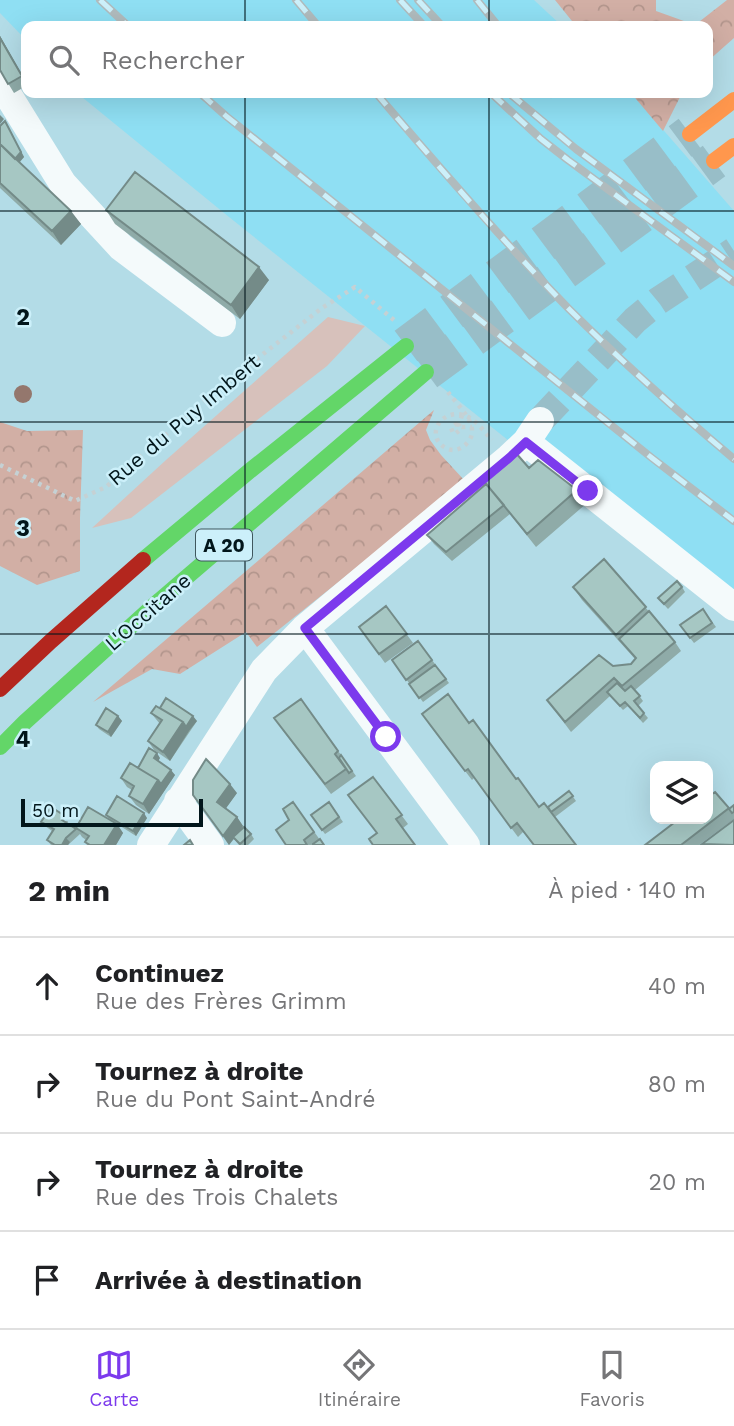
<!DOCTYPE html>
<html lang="fr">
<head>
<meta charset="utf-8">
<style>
  body { margin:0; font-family:"Work Sans",sans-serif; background:#f6f6f6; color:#202124 }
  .controls { position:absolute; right:21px; bottom:21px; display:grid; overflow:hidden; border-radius:14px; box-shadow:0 7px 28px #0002 }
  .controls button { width:63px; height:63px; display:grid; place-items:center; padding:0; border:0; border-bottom:2px solid #e0e0e0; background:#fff; color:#202124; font:35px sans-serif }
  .scale { position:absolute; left:21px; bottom:18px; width:182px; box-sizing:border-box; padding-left:7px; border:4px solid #02161b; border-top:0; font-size:19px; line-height:24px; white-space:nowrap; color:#02161b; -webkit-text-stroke:5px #ccf0fa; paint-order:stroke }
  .stop { position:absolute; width:21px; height:21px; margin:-16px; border:5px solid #7c3aed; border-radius:50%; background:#fff }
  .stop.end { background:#7c3aed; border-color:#fff; box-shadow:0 2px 7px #0008 }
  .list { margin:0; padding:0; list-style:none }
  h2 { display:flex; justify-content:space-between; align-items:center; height:91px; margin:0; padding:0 28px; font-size:30px }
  h2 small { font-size:23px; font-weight:400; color:#757577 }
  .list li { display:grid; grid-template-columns:46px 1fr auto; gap:21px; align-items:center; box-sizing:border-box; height:98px; padding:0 28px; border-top:2px solid #e0e0e0 }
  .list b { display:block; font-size:26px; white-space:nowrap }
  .list p { margin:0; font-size:23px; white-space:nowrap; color:#757577 }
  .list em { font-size:23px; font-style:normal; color:#757577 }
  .icon { flex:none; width:38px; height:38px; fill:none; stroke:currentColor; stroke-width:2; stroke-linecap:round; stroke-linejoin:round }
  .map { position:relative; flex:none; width:734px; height:845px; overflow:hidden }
  .search { position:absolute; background:#fff; box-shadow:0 7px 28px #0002; left:21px; right:21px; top:21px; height:77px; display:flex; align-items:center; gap:18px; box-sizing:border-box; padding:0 24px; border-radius:14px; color:#757577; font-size:26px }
  .sheet { height:483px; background:#fff }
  nav { display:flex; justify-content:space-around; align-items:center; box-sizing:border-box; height:98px; border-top:2px solid #e0e0e0; background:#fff; font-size:19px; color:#757577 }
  nav a { display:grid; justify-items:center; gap:4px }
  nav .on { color:#7c3aed }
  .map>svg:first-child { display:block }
  .built { fill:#8fdff3 }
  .green { fill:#d7c1bb }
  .forest { fill:url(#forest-crowns) }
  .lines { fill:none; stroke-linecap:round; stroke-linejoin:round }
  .street-tunnel { stroke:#98bec8; stroke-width:28; stroke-dasharray:28 14; stroke-linecap:butt }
  .highway-tunnel { stroke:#98bec8; stroke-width:38; stroke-dasharray:38 19; stroke-linecap:butt }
  .path { stroke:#c5d1d4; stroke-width:4.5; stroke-dasharray:3.5 5; stroke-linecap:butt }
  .street { stroke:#f4fafb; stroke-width:28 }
  .fast { stroke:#63d668; stroke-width:16 }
  .slow { stroke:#ff974d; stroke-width:16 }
  .jam { stroke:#b3261e; stroke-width:16 }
  .rail-casing { stroke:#b0bbbd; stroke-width:8 }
  .rail { stroke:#ccf0fa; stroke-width:5; stroke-dasharray:16; stroke-linecap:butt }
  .tree { fill:#94776d }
  .wall { fill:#8faba8 }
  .shaded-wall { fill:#748b88 }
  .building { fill:#a6c7c3; stroke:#748b88; stroke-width:2 }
  .route { stroke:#7c3aed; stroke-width:9 }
  .grid { fill:none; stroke:#02161b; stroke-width:2; stroke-opacity:0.55 }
  .labels { text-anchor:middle; stroke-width:5; stroke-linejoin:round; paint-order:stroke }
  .shield { fill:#ccf0fa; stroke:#3f575e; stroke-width:2 }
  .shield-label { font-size:19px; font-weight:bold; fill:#02161b }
  .street-label { font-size:21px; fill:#02161b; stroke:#ccf0fa }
  .grid-label { font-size:23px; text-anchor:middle; font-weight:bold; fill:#02161b; stroke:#ccf0fa; stroke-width:5; stroke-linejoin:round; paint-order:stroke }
</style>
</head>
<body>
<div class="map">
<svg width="734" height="845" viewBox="0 0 734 845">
  <defs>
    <pattern id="forest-crowns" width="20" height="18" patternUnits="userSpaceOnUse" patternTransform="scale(1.75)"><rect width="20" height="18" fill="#d2afa5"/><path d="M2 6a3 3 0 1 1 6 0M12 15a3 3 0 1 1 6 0" fill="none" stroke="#b3968d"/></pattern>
  </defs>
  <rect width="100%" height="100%" fill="#b3dce7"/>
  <path class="built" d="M 0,0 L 534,0 L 562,26 L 26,26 L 26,40 L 0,13 Z
    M 77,93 L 631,93 L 734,211 L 734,621 L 229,217 Z"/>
  <path class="green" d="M 328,317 L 365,326 L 327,366 L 131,518 L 92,528 L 166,460 Z"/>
  <path class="forest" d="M 555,0 L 656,0 L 656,11 L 695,25 L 727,0 L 734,0 L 734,38 L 708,61 L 708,26 L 576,26 Z
    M 631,93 L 682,93 L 663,131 Z
    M 434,410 L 426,430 L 430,440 L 441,455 L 465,481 L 257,647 L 246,632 L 180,674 L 152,669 L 93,702 Z
    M 0,422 L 27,431 L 83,430 L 80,518 L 80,571 L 37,585 L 0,566 Z"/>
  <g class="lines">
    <path class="street-tunnel" d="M 540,421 L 635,320 L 658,301 L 734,251"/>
    <path class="highway-tunnel" d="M 406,346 L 690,134
      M 426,372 L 714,161"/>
    <path class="path" d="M 448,392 C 457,405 483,427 467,443 C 463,448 455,452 448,449 C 420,437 445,400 473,420 C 480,425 486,434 492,440
      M 462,415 L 459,425 L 460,430 L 455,434 L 453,433 L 451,428 L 456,424 L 462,427 L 472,427
      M 0,465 L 75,501 L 106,487 L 217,390 L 322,308 L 355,287 L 395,321"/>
    <path class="street" d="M 0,82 L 63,184 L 121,247 L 222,323
      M 526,442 L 734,607
      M 305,628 L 466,845
      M 178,801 L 210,845
      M 151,845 L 264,670 L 305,628 L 509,458 L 526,442 L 540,421"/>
    <path class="fast" d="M 143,560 L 252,469 L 406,346
      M 0,747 L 25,722 L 160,600 L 426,372"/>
    <path class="slow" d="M 690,134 L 734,100
      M 714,161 L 734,146"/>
    <path class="jam" d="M 0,689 L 51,641 L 143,560"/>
    <defs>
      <path id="rail" d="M 100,0 L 128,26
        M 296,0 L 318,26
        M 400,0 L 424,26
        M 418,0 L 442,26
        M 477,0 L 498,26
        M 200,93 L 226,116 L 652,458 L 734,521
        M 376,93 C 438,166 501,239 568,308 C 621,361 677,411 734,459
        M 491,93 L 541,139 L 568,160 L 734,282
        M 509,93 L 576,149 L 734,266
        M 550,93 L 551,94"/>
    </defs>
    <use href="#rail" class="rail-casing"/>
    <use href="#rail" class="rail"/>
  </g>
  <circle class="tree" cx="23" cy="394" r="9"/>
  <path class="wall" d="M 0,36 L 26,82 L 26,86 L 14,93 L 0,70 Z
    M 0,126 L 8,126 L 24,157 L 19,163 L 81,224 L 61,245 L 0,188 Z
    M 106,210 L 269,280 L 240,319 L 115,224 Z
    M 529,468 L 577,490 L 587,503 L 536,547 L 510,514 L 452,561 L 434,544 L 427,535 Z
    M 604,559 L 675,642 L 681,651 L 635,690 L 643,701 L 638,706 L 648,718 L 643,723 L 628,706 L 623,710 L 610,696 L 571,732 L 547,700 L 613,666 L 631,664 L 635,659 L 582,600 L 573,587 Z
    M 682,587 L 685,592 L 668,609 L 658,598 Z
    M 386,606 L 413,643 L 385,663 L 359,627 Z
    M 703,609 L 716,627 L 694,643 L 680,625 Z
    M 418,641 L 449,683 L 423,702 L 392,660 Z
    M 301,699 L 356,776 L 331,794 L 281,728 Z
    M 160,708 L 197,721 L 170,761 L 154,750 L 148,741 L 160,724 L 151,713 Z
    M 118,716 L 122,721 L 111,737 L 99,729 L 96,725 Z
    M 428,723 L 469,723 L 539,807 L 548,807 L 569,791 L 576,801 L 555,817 L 576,845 L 534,845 L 523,832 L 518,837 L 474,778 L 472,780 Z
    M 160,758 L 158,761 L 175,775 L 149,814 L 136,805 L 129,796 L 132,790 L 127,787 L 121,778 L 138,768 Z
    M 373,777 L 408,824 L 403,828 L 376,834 Z
    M 237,793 L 226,808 L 237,817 L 243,826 L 241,829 L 251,834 L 254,839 L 248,845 L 239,845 L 234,839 L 229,845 L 193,795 Z
    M 293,802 L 320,840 L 324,845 L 286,845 L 289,820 Z
    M 329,802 L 343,822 L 325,834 L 311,815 Z
    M 734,805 L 734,819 L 699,845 L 645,845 L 729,809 Z
    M 106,815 L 147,818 L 136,836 L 117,824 L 123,833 L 116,845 L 87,845 L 85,842 L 86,840 L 82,837 L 80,834 L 68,845 L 51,845 L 47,840 L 52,831 L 45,826 L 41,822 L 68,821 L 67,823 L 76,829 L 109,819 Z"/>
  <path class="shaded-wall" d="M 0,36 L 26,82 L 0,38 Z
    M 0,115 L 4,119 L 0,124 Z
    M 5,121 L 24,157 L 17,165 Z
    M 71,211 L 81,224 L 61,245 L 52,231 Z
    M 259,267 L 269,280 L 240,319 L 231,305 Z
    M 118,716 L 122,721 L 111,737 L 108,732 Z
    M 193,716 L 197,721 L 189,731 L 186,727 Z
    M 183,722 L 189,731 L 170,761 L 163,752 Z
    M 157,753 L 160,758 L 157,763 L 154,758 Z
    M 171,770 L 175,775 L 149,814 L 143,804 L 158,780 Z
    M 230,784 L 237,793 L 224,811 L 217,802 Z
    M 144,813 L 147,818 L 136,836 L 133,831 Z
    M 237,817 L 243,826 L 229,845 L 223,836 Z
    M 117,824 L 123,833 L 116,845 L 104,845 Z
    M 66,838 L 70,842 L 68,845 L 62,845 Z"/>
  <path class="building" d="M 0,38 L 22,76 L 8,84 L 0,70 Z
    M 5,121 L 21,152 L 15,159 L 0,144 L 0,126 Z
    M 0,144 L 71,211 L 52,231 L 0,183 Z
    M 135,172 L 259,267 L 231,305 L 106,210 Z
    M 515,452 L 529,468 L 538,460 L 577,490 L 527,534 L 483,480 Z
    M 486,484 L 504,505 L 446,552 L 427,535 Z
    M 604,559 L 646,607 L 616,635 L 573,587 Z
    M 677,581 L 682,587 L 664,604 L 658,598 Z
    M 386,606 L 407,634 L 379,654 L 359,627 Z
    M 703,609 L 712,623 L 690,638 L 680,625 Z
    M 649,611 L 675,642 L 622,686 L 614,678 L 565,722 L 547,700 L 599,655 L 613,666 L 631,664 L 636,658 L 619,639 Z
    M 418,641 L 432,660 L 406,680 L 392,660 Z
    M 435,665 L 446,679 L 419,698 L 409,684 Z
    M 617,683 L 625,691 L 631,686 L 640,696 L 634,701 L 644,713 L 640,718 L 625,702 L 620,706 L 607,692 Z
    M 448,694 L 469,723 L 473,720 L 516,779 L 518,778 L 539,807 L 544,803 L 576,845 L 534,845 L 517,823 L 511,828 L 468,769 L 465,771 L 422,714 Z
    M 166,698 L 193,716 L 186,727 L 183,722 L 160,708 Z
    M 301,699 L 338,751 L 335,754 L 346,769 L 325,784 L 274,718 Z
    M 156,706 L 183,722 L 163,752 L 148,741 L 162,720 L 151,713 Z
    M 106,708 L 118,716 L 108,732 L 96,725 Z
    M 149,748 L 157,753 L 154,758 L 171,770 L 161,784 L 158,780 L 138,768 Z
    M 341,755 L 352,771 L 349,773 L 339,758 Z
    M 206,759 L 230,784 L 217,802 L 237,817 L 223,836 L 193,795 L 193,780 Z
    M 130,763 L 158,780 L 143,804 L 129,796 L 134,786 L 121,778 Z
    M 373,777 L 402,815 L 396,819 L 415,845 L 373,845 L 369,839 L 377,833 L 348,795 Z
    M 569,791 L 573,796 L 551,812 L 548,807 Z
    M 715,792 L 729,808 L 681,845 L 645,845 L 679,819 L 708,819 L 708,797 Z
    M 117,796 L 144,813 L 133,831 L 106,815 Z
    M 293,802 L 314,832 L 304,840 L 307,845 L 286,845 L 276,830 L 289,820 L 283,809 Z
    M 329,802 L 339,817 L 322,830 L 311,815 Z
    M 734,805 L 734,812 L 732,813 L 729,809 Z
    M 51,807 L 65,816 L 62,820 L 76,829 L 66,838 L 62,845 L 55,845 L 47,840 L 54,829 L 41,822 Z
    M 88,807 L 117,824 L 104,845 L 90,845 L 85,842 L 89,836 L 76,828 Z
    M 734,820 L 734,845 L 702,844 Z
    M 244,827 L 251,834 L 240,844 L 233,837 Z
    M 320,839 L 324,845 L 313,845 L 313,844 Z
    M 190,840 L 193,845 L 184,845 Z"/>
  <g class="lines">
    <path class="route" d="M 386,737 L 305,628 L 509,458 L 526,442 L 588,491"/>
  </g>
  <path class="grid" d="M 245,0 L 245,26M 489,0 L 489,26M 245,93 L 245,845M 489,93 L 489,845M 0,211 L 734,211M 0,422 L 734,422M 0,634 L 734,634"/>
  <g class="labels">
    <rect class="shield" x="196" y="529.5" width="56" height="31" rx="5"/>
    <g class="shield-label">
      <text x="224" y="552">A 20</text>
    </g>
    <g class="street-label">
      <text transform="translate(184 420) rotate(-40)" y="7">Rue du Puy Imbert</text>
      <text transform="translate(148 612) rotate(-41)" y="7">L'Occitane</text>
    </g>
  </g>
  <g class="grid-label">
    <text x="23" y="325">2</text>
    <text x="23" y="536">3</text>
    <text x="23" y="747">4</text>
  </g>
</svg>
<div class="controls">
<button><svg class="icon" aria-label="layers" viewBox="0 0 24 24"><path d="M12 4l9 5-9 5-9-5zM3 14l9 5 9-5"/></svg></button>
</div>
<div class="scale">50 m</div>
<div class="stop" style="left:386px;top:737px"></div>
<div class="stop end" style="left:588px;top:491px"></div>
<div class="search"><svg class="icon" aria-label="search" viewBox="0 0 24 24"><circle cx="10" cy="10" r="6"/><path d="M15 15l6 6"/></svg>Rechercher</div>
</div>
<section class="sheet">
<h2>2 min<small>À pied · 140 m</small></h2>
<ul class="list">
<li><svg class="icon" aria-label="ahead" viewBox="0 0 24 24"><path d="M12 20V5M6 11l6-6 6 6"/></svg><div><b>Continuez</b><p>Rue des Frères Grimm</p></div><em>40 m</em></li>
<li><svg class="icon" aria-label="right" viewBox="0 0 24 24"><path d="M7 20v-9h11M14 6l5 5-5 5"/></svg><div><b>Tournez à droite</b><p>Rue du Pont Saint-André</p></div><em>80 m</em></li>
<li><svg class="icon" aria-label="right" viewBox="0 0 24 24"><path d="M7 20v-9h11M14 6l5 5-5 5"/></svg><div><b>Tournez à droite</b><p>Rue des Trois Chalets</p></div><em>20 m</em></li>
<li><svg class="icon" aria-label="arrive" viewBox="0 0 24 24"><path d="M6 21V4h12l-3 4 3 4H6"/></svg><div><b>Arrivée à destination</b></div></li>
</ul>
</section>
<nav>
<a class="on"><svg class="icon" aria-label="map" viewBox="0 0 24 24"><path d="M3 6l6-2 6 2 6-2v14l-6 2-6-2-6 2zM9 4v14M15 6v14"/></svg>Carte</a>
<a><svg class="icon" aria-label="directions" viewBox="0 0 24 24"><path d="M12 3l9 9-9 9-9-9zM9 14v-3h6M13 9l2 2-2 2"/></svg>Itinéraire</a>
<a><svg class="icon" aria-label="saved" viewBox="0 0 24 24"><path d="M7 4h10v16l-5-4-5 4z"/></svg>Favoris</a>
</nav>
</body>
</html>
